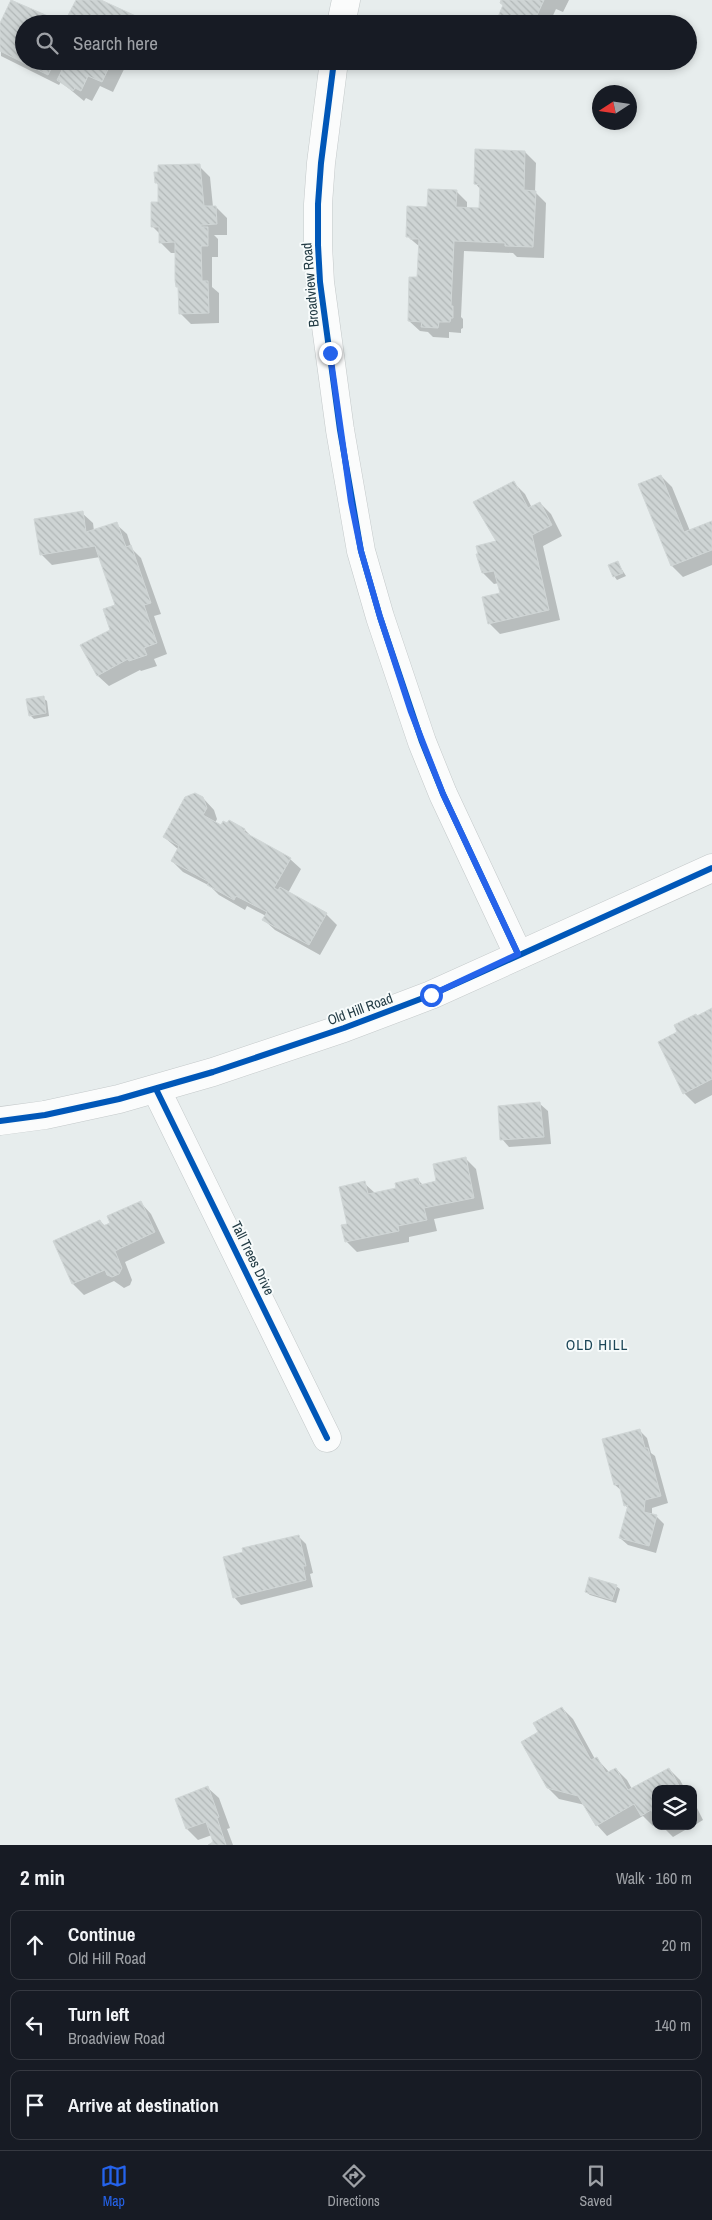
<!DOCTYPE html>
<html lang="en">
<head>
<meta charset="utf-8">
<style>
  body { margin:0; font-family:"Archivo Narrow",sans-serif; background:#20242c; color:#f1f3f6 }
  .controls { position:absolute; right:15px; bottom:15px; display:grid; overflow:hidden; border-radius:10px; box-shadow:0 2px 8px #0003 }
  .controls button { width:45px; height:45px; display:grid; place-items:center; padding:0; border:0; border-bottom:1px solid #363941; background:#171b24; color:#f1f3f6; font:25px sans-serif }
  .compass { position:absolute; left:592px; top:85px; width:45px; height:45px; border-radius:50%; background:#171b24; box-shadow:0 2px 8px #0003; rotate:258deg }
  .stop { position:absolute; width:15px; height:15px; margin:-11px; border:4px solid #2563eb; border-radius:50%; background:#fff }
  .stop.end { background:#2563eb; border-color:#fff; box-shadow:0 1px 5px #0008 }
  .list { margin:0; padding:0; list-style:none }
  h2 { display:flex; justify-content:space-between; align-items:center; height:65px; margin:0; padding:0 20px; font-size:21px }
  h2 small { font-size:16px; font-weight:400; color:#9ea1a6 }
  .list li { display:grid; grid-template-columns:32px 1fr auto; gap:15px; align-items:center; box-sizing:border-box; height:70px; margin:0 10px 10px; padding:0 10px; border:1px solid #363941; border-radius:10px }
  .list b { display:block; font-size:19px; white-space:nowrap }
  .list p { margin:0; font-size:16px; white-space:nowrap; color:#9ea1a6 }
  .list em { font-size:16px; font-style:normal; color:#9ea1a6 }
  .icon { flex:none; width:28px; height:28px; fill:none; stroke:currentColor; stroke-width:2; stroke-linecap:round; stroke-linejoin:round }
  .map { position:relative; flex:none; width:712px; height:1845px; overflow:hidden }
  .search { position:absolute; background:#171b24; box-shadow:0 2px 8px #0003; left:15px; right:15px; top:15px; height:55px; display:flex; align-items:center; gap:12px; box-sizing:border-box; padding:0 18px; border-radius:28px; color:#9ea1a6; font-size:19px }
  .sheet { height:305px; background:#171b24 }
  nav { display:flex; justify-content:space-around; align-items:center; box-sizing:border-box; height:70px; border-top:1px solid #363941; background:#171b24; font-size:14px; color:#9ea1a6 }
  nav a { display:grid; justify-items:center; gap:2px }
  nav .on { color:#2563eb }
  .map>svg:first-child { display:block }
  .shadow { fill:#0003 }
  .building { fill:url(#building-back-hatch); stroke:#d0d6d6 }
  .lines { fill:none; stroke-linecap:round; stroke-linejoin:round }
  .minor-casing { stroke:#c4c9ca; stroke-width:29 }
  .minor { stroke:#fbfcfc; stroke-width:28 }
  .cycleway-casing { stroke:#f7fbfb; stroke-width:9 }
  .cycleway { stroke:#0057b8; stroke-width:6 }
  .route { stroke:#2563eb; stroke-width:6 }
  .labels { text-anchor:middle; stroke-width:4; stroke-linejoin:round; paint-order:stroke }
  .street-label { font-size:14px; fill:#223b44; stroke:#f7fbfb }
  .neighbourhood-label { font-size:15px; letter-spacing:1px; fill:#1c4758; stroke:#f7fbfb }
</style>
</head>
<body>
<div class="map">
<svg width="712" height="1845" viewBox="0 0 712 1845">
  <defs>
    <pattern id="building-back-hatch" width="6" height="6" patternUnits="userSpaceOnUse" patternTransform="scale(1.25)"><rect width="6" height="6" fill="#ced4d4"/><path d="M-1 5l2 2M0 0l6 6M5-1l2 2" fill="none" stroke="#b1b7b7"/></pattern>
  </defs>
  <rect width="100%" height="100%" fill="#e7eded"/>
  <path class="shadow" d="M 77,0 L 99,0 L 137,18 L 142,24 L 65,24 Z
    M 503,0 L 569,0 L 563,12 L 556,9 L 549,24 L 496,24 L 504,5 Z
    M 12,1 L 24,24 L 24,61 L 128,61 L 113,92 L 100,86 L 92,101 L 86,98 L 84,101 L 61,82 L 59,85 L 1,56 L 0,26 Z
    M 525,152 L 536,163 L 535,192 L 546,203 L 544,258 L 517,257 L 513,253 L 464,251 L 461,317 L 463,319 L 463,328 L 461,329 L 461,333 L 449,332 L 449,338 L 433,337 L 428,332 L 420,331 L 409,321 L 418,278 L 420,247 L 407,236 L 428,208 L 456,191 L 467,202 L 467,208 L 480,209 L 481,190 L 475,183 Z
    M 199,166 L 210,177 L 213,207 L 216,207 L 227,218 L 227,235 L 214,235 L 218,239 L 218,257 L 212,257 L 212,287 L 219,293 L 219,323 L 191,324 L 180,313 L 177,253 L 171,253 L 160,242 L 160,234 L 152,226 L 160,204 L 159,186 L 156,182 Z
    M 661,476 L 672,487 L 690,531 L 712,522 L 712,565 L 683,577 L 672,566 L 640,485 Z
    M 514,483 L 525,494 L 532,508 L 540,503 L 551,514 L 562,536 L 543,546 L 560,620 L 500,634 L 489,623 L 501,594 L 499,583 L 494,584 L 483,573 L 498,542 Z
    M 82,513 L 93,523 L 94,531 L 116,524 L 127,534 L 132,549 L 141,558 L 161,614 L 154,616 L 167,654 L 154,659 L 157,666 L 141,671 L 140,670 L 109,686 L 98,676 L 82,646 L 111,630 L 116,606 L 100,557 L 52,565 L 41,554 Z
    M 618,563 L 626,576 L 617,580 L 614,576 Z
    M 43,698 L 47,701 L 49,716 L 34,719 L 30,715 Z
    M 203,798 L 214,810 L 217,819 L 215,823 L 222,827 L 245,830 L 253,838 L 290,859 L 301,869 L 288,893 L 326,914 L 337,925 L 320,955 L 275,930 L 264,920 L 266,916 L 247,906 L 245,910 L 219,895 L 210,886 L 183,872 L 172,861 L 179,850 L 164,837 Z
    M 712,1009 L 712,1095 L 695,1104 L 684,1093 L 679,1033 Z
    M 540,1104 L 548,1111 L 551,1144 L 509,1147 L 502,1139 Z
    M 465,1158 L 476,1169 L 484,1209 L 434,1219 L 437,1231 L 409,1237 L 409,1242 L 357,1252 L 346,1241 L 349,1225 L 364,1183 L 376,1194 L 397,1189 L 418,1180 L 423,1185 L 438,1182 Z
    M 141,1203 L 151,1214 L 165,1243 L 125,1262 L 132,1280 L 130,1285 L 124,1288 L 114,1281 L 84,1295 L 73,1284 L 54,1242 L 100,1221 L 105,1226 L 112,1223 Z
    M 640,1431 L 647,1438 L 651,1453 L 655,1456 L 668,1503 L 652,1508 L 652,1515 L 656,1516 L 664,1524 L 656,1553 L 628,1545 L 620,1538 L 628,1508 L 625,1505 L 622,1491 L 615,1485 Z
    M 298,1536 L 306,1544 L 313,1573 L 310,1574 L 313,1587 L 241,1605 L 234,1597 Z
    M 616,1586 L 620,1589 L 616,1603 L 590,1595 L 586,1592 Z
    M 562,1708 L 573,1719 L 595,1759 L 596,1758 L 610,1773 L 616,1769 L 627,1780 L 632,1789 L 669,1769 L 680,1780 L 685,1789 L 656,1789 L 656,1824 L 653,1826 L 643,1816 L 607,1836 L 597,1825 L 585,1805 L 559,1799 L 548,1788 L 540,1732 Z
    M 208,1788 L 219,1798 L 230,1828 L 227,1829 L 233,1845 L 208,1845 L 215,1842 L 212,1835 L 198,1840 L 187,1829 L 176,1799 Z
    M 693,1800 L 703,1820 L 693,1826 Z
    M 662,1826 L 692,1826 L 673,1837 Z"/>
  <path class="building" d="M 11,0 L 64,23 L 76,0 L 101,0 L 138,17 L 135,24 L 24,24 L 24,61 L 55,61 L 48,75 L 0,51 L 0,23 Z
    M 501,0 L 544,0 L 533,24 L 495,24 L 503,5 L 500,3 Z
    M 59,61 L 112,61 L 102,82 L 88,76 L 81,91 L 75,88 L 73,91 L 57,80 L 65,64 Z
    M 475,149 L 525,151 L 524,190 L 536,191 L 533,247 L 505,246 L 505,243 L 454,241 L 451,306 L 453,306 L 453,318 L 451,318 L 450,322 L 439,322 L 438,328 L 421,327 L 422,322 L 408,321 L 409,277 L 417,277 L 419,239 L 410,239 L 410,237 L 406,237 L 407,206 L 427,207 L 428,189 L 457,190 L 456,207 L 479,208 L 480,185 L 474,184 Z
    M 200,164 L 204,206 L 216,206 L 217,224 L 201,225 L 201,227 L 208,227 L 208,246 L 201,246 L 202,281 L 208,281 L 209,313 L 179,314 L 178,287 L 176,287 L 175,280 L 175,242 L 159,243 L 159,227 L 151,227 L 151,202 L 158,202 L 158,183 L 155,183 L 154,172 L 158,172 L 158,165 Z
    M 661,475 L 684,532 L 712,521 L 712,550 L 671,566 L 638,484 Z
    M 514,481 L 528,508 L 540,502 L 552,525 L 532,535 L 549,610 L 488,624 L 482,597 L 500,593 L 494,571 L 482,573 L 476,554 L 478,554 L 476,546 L 496,541 L 473,502 Z
    M 83,511 L 86,532 L 117,522 L 126,547 L 131,545 L 151,603 L 144,605 L 157,643 L 144,648 L 147,655 L 129,661 L 128,659 L 97,676 L 80,645 L 110,630 L 103,609 L 115,605 L 95,546 L 40,555 L 34,519 Z
    M 618,561 L 623,573 L 613,577 L 608,565 Z
    M 44,696 L 46,713 L 29,716 L 26,699 Z
    M 195,793 L 203,797 L 207,808 L 203,815 L 221,825 L 223,821 L 227,823 L 229,820 L 245,829 L 244,832 L 291,858 L 274,888 L 278,890 L 280,887 L 327,913 L 309,945 L 262,920 L 267,912 L 236,896 L 234,900 L 207,885 L 209,882 L 171,861 L 179,846 L 163,837 L 185,797 Z
    M 712,1008 L 712,1079 L 683,1094 L 658,1042 L 677,1032 L 674,1025 L 696,1014 L 697,1016 Z
    M 540,1102 L 544,1137 L 500,1140 L 498,1106 Z
    M 466,1157 L 474,1198 L 424,1208 L 427,1220 L 398,1226 L 399,1231 L 345,1242 L 341,1225 L 347,1224 L 339,1187 L 365,1181 L 368,1194 L 396,1188 L 395,1183 L 418,1178 L 420,1185 L 436,1181 L 433,1164 Z
    M 141,1201 L 155,1232 L 115,1251 L 122,1268 L 119,1274 L 112,1277 L 107,1275 L 105,1270 L 72,1284 L 53,1241 L 100,1220 L 103,1226 L 110,1223 L 107,1216 Z
    M 640,1429 L 645,1448 L 648,1448 L 661,1496 L 645,1500 L 644,1512 L 657,1515 L 649,1546 L 619,1538 L 628,1505 L 624,1506 L 619,1484 L 614,1485 L 602,1439 Z
    M 299,1535 L 306,1566 L 303,1566 L 306,1580 L 233,1598 L 223,1557 L 243,1552 L 242,1548 Z
    M 589,1577 L 617,1585 L 612,1600 L 585,1592 Z
    M 562,1707 L 591,1760 L 597,1757 L 606,1773 L 616,1768 L 628,1790 L 669,1768 L 681,1789 L 656,1789 L 656,1817 L 651,1810 L 641,1816 L 634,1804 L 596,1826 L 578,1796 L 547,1788 L 521,1742 L 538,1732 L 533,1723 Z
    M 208,1786 L 219,1817 L 217,1818 L 226,1845 L 208,1845 L 213,1842 L 206,1822 L 186,1829 L 175,1799 Z"/>
  <g class="lines">
    <defs>
      <path id="minor" d="M 341,24 L 346,0
        M 334,61 L 321,163 L 318,204 L 318,245 L 320,282 L 340,430 L 361,551 L 380,617 L 422,742 L 443,794 L 518,954
        M 156,1089 L 327,1438
        M 0,1121 L 45,1115 L 119,1099 L 213,1072 L 344,1028 L 431,995 L 712,868"/>
    </defs>
    <use href="#minor" class="minor-casing"/>
    <use href="#minor" class="minor"/>
    <defs>
      <path id="cycleway" d="M 334,61 L 321,163 L 318,204 L 318,245 L 320,282 L 340,430 L 361,551 L 380,617 L 422,742 L 443,794 L 518,954
        M 156,1089 L 327,1438
        M 0,1121 L 45,1115 L 119,1099 L 213,1072 L 344,1028 L 431,995 L 712,868"/>
    </defs>
    <use href="#cycleway" class="cycleway-casing"/>
    <use href="#cycleway" class="cycleway"/>
  </g>
  <g class="lines">
    <path class="route" d="M 330,353 L 351,502 L 361,551 L 380,617 L 411,712 L 443,794 L 518,954 L 431,995"/>
  </g>
  <g class="labels">
    <g class="street-label">
      <text transform="translate(310 285) rotate(-95)" y="5">Broadview Road</text>
      <text transform="translate(360 1009) rotate(-20)" y="5">Old Hill Road</text>
      <text transform="translate(253 1258) rotate(64)" y="5">Tall Trees Drive</text>
    </g>
    <g class="neighbourhood-label">
      <text x="597" y="1350">OLD HILL</text>
    </g>
  </g>
</svg>
<div class="controls">
<button><svg class="icon" aria-label="layers" viewBox="0 0 24 24"><path d="M12 4l9 5-9 5-9-5zM3 14l9 5 9-5"/></svg></button>
</div>
<svg class="compass" viewBox="-18 -18 36 36"><path d="M0-13l5 13h-10z" fill="#e53935"/><path d="M0 13l5-13h-10z" fill="#9ea1a6"/></svg>
<div class="stop" style="left:431px;top:995px"></div>
<div class="stop end" style="left:330px;top:353px"></div>
<div class="search"><svg class="icon" aria-label="search" viewBox="0 0 24 24"><circle cx="10" cy="10" r="6"/><path d="M15 15l6 6"/></svg>Search here</div>
</div>
<section class="sheet">
<h2>2 min<small>Walk · 160 m</small></h2>
<ul class="list">
<li><svg class="icon" aria-label="ahead" viewBox="0 0 24 24"><path d="M12 20V5M6 11l6-6 6 6"/></svg><div><b>Continue</b><p>Old Hill Road</p></div><em>20 m</em></li>
<li><svg class="icon" aria-label="left" viewBox="0 0 24 24"><path d="M17 20v-9H6M10 6l-5 5 5 5"/></svg><div><b>Turn left</b><p>Broadview Road</p></div><em>140 m</em></li>
<li><svg class="icon" aria-label="arrive" viewBox="0 0 24 24"><path d="M6 21V4h12l-3 4 3 4H6"/></svg><div><b>Arrive at destination</b></div></li>
</ul>
</section>
<nav>
<a class="on"><svg class="icon" aria-label="map" viewBox="0 0 24 24"><path d="M3 6l6-2 6 2 6-2v14l-6 2-6-2-6 2zM9 4v14M15 6v14"/></svg>Map</a>
<a><svg class="icon" aria-label="directions" viewBox="0 0 24 24"><path d="M12 3l9 9-9 9-9-9zM9 14v-3h6M13 9l2 2-2 2"/></svg>Directions</a>
<a><svg class="icon" aria-label="saved" viewBox="0 0 24 24"><path d="M7 4h10v16l-5-4-5 4z"/></svg>Saved</a>
</nav>
</body>
</html>
